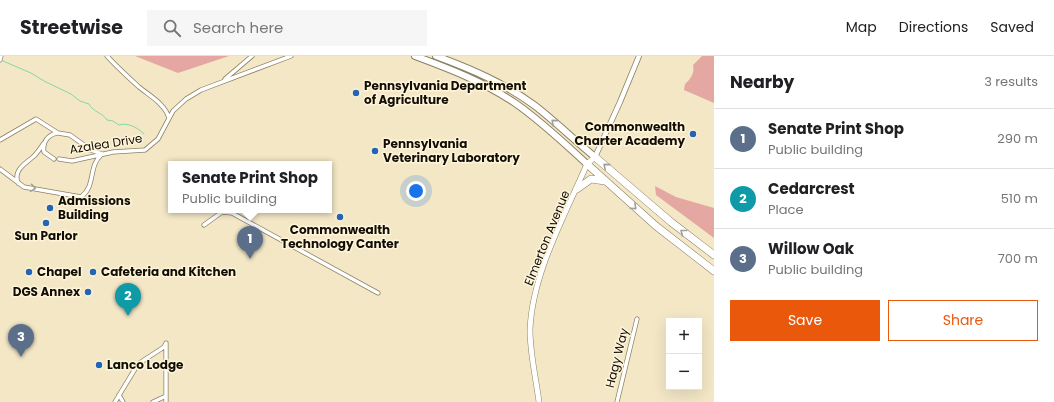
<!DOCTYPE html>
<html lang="en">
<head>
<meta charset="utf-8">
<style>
  body { margin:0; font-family:Poppins,sans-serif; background:#f6f6f6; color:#202124 }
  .controls { position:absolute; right:12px; bottom:12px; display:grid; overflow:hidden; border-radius:0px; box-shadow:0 4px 16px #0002 }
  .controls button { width:36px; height:36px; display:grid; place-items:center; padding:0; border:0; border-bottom:1px solid #e0e0e0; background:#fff; color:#202124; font:20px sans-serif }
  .you { position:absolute; left:416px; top:135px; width:14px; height:14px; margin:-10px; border:3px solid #fff; border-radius:50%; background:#1a73e8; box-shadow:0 0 0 6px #1a73e833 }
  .badge { display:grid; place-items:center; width:26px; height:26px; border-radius:50%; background:#ea580c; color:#fff; font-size:13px; font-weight:700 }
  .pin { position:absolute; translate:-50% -33px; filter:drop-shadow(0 1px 2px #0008) }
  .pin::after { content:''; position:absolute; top:21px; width:14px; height:12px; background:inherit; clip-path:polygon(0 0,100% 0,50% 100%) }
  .popup { position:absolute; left:168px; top:105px; width:164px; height:52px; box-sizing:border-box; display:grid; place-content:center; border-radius:0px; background:#fff; filter:drop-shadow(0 1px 3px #0005); font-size:13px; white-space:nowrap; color:#757577 }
  .popup b { font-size:15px; color:#202124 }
  .popup::after { content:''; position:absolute; left:50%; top:100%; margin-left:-8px; border:8px solid transparent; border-top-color:#fff }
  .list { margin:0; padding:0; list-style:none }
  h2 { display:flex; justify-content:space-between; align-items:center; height:52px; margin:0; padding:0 16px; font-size:17px }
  h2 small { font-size:13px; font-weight:400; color:#757577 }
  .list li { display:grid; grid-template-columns:26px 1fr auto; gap:12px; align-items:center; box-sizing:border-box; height:60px; padding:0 16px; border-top:1px solid #e0e0e0 }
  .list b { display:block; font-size:15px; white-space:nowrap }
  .list p { margin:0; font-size:13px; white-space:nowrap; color:#757577 }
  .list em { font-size:13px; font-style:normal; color:#757577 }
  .actions { display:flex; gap:8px; padding:12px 16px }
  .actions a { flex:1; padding:9px 0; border:1px solid #ea580c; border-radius:0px; text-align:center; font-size:14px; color:#ea580c }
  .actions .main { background:#ea580c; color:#fff }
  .icon { flex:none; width:22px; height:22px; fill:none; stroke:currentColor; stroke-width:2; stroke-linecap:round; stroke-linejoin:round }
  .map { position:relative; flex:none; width:714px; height:346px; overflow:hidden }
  header { display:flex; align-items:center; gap:24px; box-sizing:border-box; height:56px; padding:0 20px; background:#fff; border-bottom:1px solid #e0e0e0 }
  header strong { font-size:19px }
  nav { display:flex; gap:22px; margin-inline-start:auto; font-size:14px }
  .search { width:280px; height:36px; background:#f6f6f6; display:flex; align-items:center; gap:10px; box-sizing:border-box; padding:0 14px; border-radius:0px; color:#757577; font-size:15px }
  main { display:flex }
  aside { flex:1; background:#fff }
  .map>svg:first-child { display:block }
  .green { fill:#e4a7a2 }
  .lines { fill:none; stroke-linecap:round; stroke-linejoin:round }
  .stream { stroke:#84d8a6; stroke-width:1 }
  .minor-casing { stroke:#8c8163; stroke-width:5 }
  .tertiary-casing { stroke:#8c8163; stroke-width:6 }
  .secondary-casing { stroke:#8c8163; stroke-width:6 }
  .trunk-casing { stroke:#8c8163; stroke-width:8 }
  .motorway-casing { stroke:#8c8163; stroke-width:8 }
  .minor { stroke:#fff; stroke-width:3.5 }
  .tertiary { stroke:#fff; stroke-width:4.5 }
  .secondary { stroke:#fff; stroke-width:5 }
  .trunk { stroke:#fff; stroke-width:6 }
  .motorway { stroke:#fff; stroke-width:7 }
  .oneway { stroke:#a09f9b }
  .poi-dot { fill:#2364b5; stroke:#fef4da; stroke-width:1.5 }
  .labels { text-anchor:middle; stroke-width:3; stroke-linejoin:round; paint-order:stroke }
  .poi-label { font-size:12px; font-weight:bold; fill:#120e04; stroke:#fef4da; text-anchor:start }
  .street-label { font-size:12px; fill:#120e04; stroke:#fef4da }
</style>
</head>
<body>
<header>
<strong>Streetwise</strong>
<div class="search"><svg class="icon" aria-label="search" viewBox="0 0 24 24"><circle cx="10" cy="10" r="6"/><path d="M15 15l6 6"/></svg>Search here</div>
<nav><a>Map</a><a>Directions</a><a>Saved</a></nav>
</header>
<main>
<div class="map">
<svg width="714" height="346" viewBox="0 0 714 346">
  <rect width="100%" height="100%" fill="#f3e7c6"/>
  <path class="green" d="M 135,0 L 229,0 L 178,17 Z
    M 702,0 L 714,0 L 714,47 L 684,34 L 685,28 C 690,23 695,18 693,9 Z
    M 655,130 L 676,141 L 714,152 L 714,182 L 656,139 Z"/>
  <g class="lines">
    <path class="stream" d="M 3,5 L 31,17 L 44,25 L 71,38 L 80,45 L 89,48 C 93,56 103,57 107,64 L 113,65 L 119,69 C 128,66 138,72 144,78"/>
    <defs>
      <path id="minor" d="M 107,0 C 117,11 128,21 139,31 C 150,40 165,48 169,62
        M 0,4 L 1,0
        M 225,23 L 252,0
        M 0,84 L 36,63 L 58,77 L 70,79 L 91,94 L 102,98
        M 54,103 L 44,96 C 42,86 48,79 57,77
        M 59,103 L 72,105 L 113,96 L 145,94 L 158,83 L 173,55 L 186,43 L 201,34 L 291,0
        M 0,113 L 24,131 L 81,141 C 96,130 88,111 101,99
        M 18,127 C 13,114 25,108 34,100 C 38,96 41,91 44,87
        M 204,169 L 222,156 L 232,157 L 378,237
        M 119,339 L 123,346
        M 115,346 L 138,308 L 164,291 L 166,287
        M 153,346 L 166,340
        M 166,346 L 166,288
        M 617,346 L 637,263"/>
      <path id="tertiary" d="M 595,101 L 620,46 L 639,0"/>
      <path id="secondary" d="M 539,346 C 536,322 530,298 530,274 C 532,218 565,159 587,108 L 595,101"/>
      <path id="trunk" d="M 415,0 C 450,13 484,26 515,47 C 541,65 564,87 587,108
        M 436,0 C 471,13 504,27 534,49 C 555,65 574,84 595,101"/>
      <path id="motorway" d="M 595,101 L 671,166 L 714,199
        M 587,108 L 656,170 L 714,215
        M 577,133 L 591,123 L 605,125"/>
    </defs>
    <use href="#minor" class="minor-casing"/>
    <use href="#tertiary" class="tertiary-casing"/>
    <use href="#secondary" class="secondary-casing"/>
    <use href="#trunk" class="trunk-casing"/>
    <use href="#motorway" class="motorway-casing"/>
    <use href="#minor" class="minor"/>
    <use href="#tertiary" class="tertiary"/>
    <use href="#secondary" class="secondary"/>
    <use href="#trunk" class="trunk"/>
    <use href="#motorway" class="motorway"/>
  </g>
  <defs><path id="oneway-chevron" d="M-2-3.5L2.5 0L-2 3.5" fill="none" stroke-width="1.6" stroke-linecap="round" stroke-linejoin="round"/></defs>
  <g class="oneway">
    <use href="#oneway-chevron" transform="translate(554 66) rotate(-139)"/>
    <use href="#oneway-chevron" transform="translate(606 110) rotate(-139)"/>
    <use href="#oneway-chevron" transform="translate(33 132) rotate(8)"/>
    <use href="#oneway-chevron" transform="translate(634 151) rotate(42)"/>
    <use href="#oneway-chevron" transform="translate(683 176) rotate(-142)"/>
  </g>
  <g class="poi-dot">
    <circle cx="356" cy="37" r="4"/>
    <circle cx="693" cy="78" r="4"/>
    <circle cx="375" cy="95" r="4"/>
    <circle cx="50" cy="152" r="4"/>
    <circle cx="340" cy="161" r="4"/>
    <circle cx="46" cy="167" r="4"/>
    <circle cx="29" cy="216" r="4"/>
    <circle cx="93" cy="216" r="4"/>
    <circle cx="88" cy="236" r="4"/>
    <circle cx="99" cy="309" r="4"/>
  </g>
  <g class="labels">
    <g class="poi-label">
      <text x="364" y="34">Pennsylvania Department<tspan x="364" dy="14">of Agriculture</tspan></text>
      <text x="685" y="75" text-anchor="end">Commonwealth<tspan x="685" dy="14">Charter Academy</tspan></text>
      <text x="383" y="92">Pennsylvania<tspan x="383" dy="14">Veterinary Laboratory</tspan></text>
      <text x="58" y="149">Admissions<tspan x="58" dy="14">Building</tspan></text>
      <text x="340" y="178" text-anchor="middle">Commonwealth<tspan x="340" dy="14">Technology Canter</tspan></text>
      <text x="46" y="184" text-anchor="middle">Sun Parlor</text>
      <text x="37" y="220">Chapel</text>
      <text x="101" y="220">Cafeteria and Kitchen</text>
      <text x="80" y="240" text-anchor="end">DGS Annex</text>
      <text x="107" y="313">Lanco Lodge</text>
    </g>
    <g class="street-label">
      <text transform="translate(106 88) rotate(-9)" y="4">Azalea Drive</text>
      <text transform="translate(547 182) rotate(-68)" y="4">Elmerton Avenue</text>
      <text transform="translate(617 302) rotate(-76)" y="4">Hagy Way</text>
    </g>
  </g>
</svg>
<div class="controls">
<button>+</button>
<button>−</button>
</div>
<div class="you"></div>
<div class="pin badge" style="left:250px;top:203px;background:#5c6f8a">1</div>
<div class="popup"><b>Senate Print Shop</b>Public building</div>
<div class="pin badge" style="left:128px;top:260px;background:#0f9aa8">2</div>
<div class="pin badge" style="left:21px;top:301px;background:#5c6f8a">3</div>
</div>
<aside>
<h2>Nearby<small>3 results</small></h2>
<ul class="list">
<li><span class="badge" style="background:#5c6f8a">1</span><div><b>Senate Print Shop</b><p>Public building</p></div><em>290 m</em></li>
<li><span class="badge" style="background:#0f9aa8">2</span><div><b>Cedarcrest</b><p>Place</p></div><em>510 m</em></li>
<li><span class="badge" style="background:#5c6f8a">3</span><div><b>Willow Oak</b><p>Public building</p></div><em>700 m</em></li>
</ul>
<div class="actions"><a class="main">Save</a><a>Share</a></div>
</aside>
</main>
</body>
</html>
